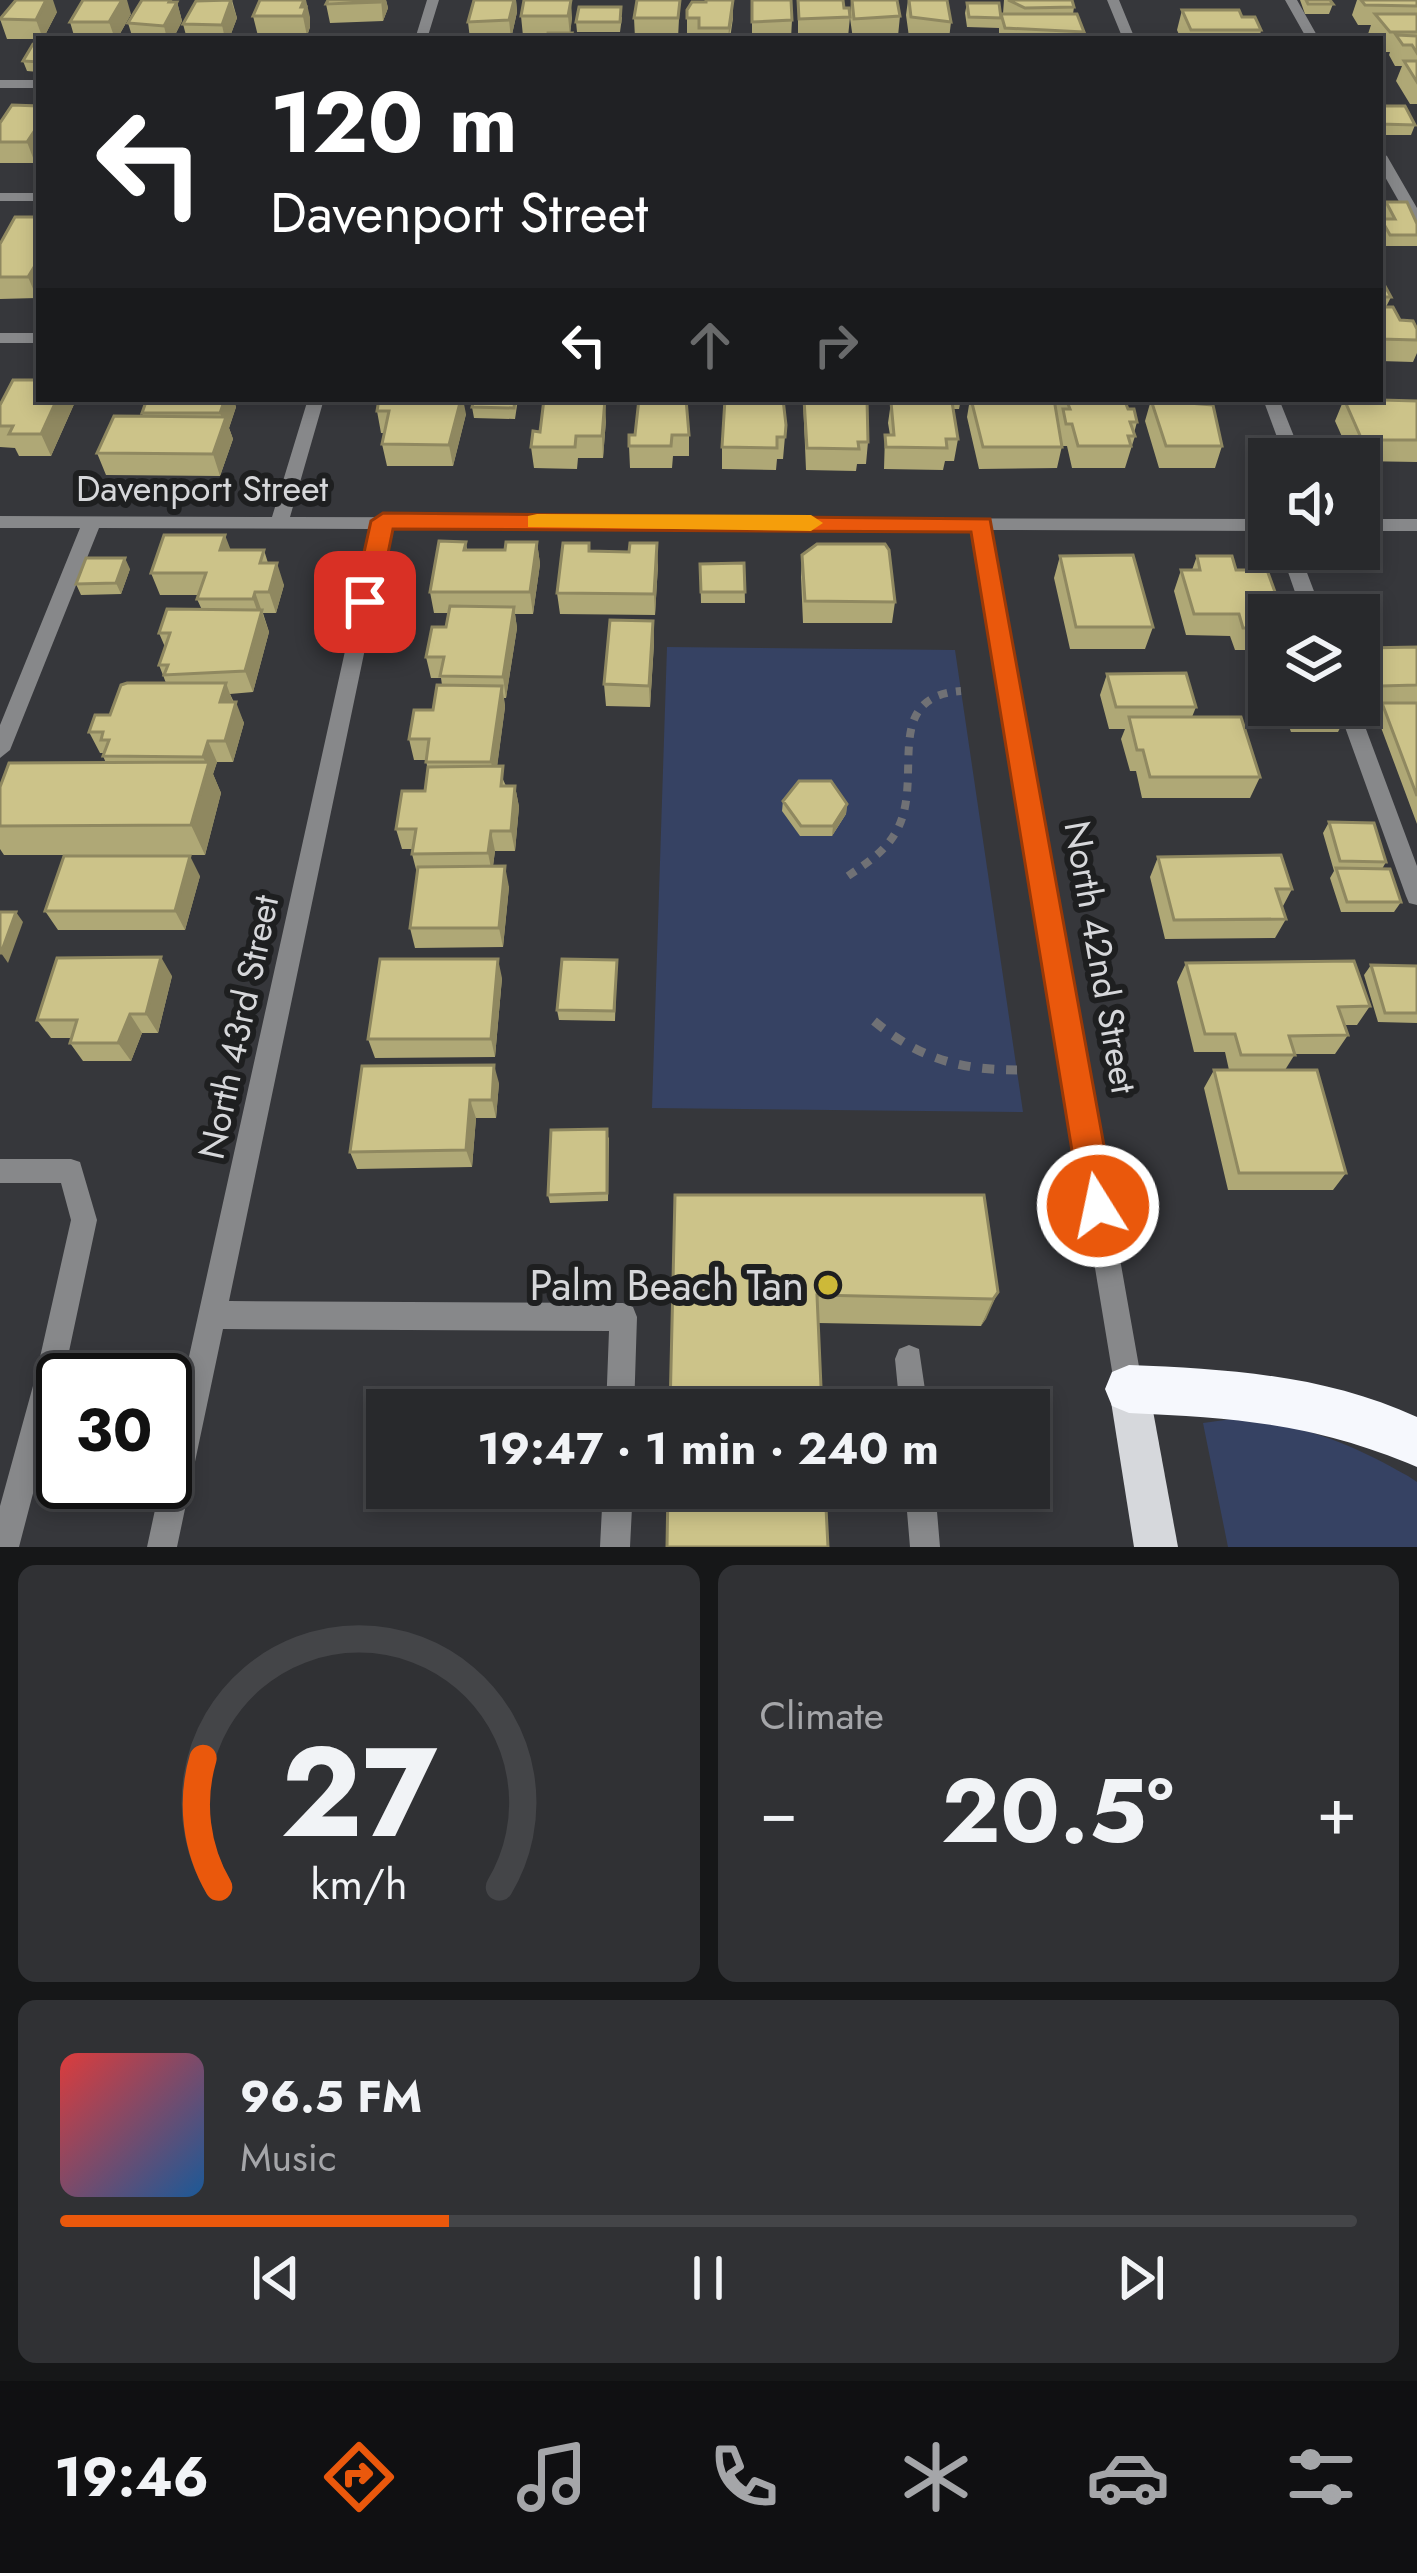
<!DOCTYPE html>
<meta charset="utf-8">
<style>
:root{--surface:#28292c;--page:#303134;--text:#f1f3f6;--muted:#a5a6a9;--line:#444548;--accent:#ea580c}
body{margin:0;font-family:Jost,sans-serif;background:var(--page);color:var(--text);height:100vh;display:flex;flex-direction:column;font-size:45px;white-space:nowrap}
*{box-sizing:border-box;margin:0}
p{font-size:39px;color:var(--muted)}
.icon{flex:none;width:66px;height:66px;fill:none;stroke:currentColor;stroke-width:2;stroke-linecap:round;stroke-linejoin:round}
.map{position:relative;height:1547px;overflow:hidden}
.sheet{display:flex;flex-direction:column;gap:18px;padding:18px;background:#161718;flex:1}
.sheet>*{flex:none}
.guide{position:absolute;left:36px;top:36px;width:1347px;height:366px;border-radius:0px;box-shadow:0 6px 18px #0003,0 0 0 3px var(--line);background:#202124;color:#fff;overflow:hidden}
.tools{position:absolute;left:1248px;top:438px;display:grid;gap:24px}
.tools a{display:grid;place-items:center;width:132px;height:132px;border-radius:0px;background:var(--surface);box-shadow:0 6px 18px #0003,0 0 0 3px var(--line);font-size:60px}
.speed{position:absolute;left:36px;top:1353px;display:flex;gap:24px;font-size:60px;font-weight:700;text-align:center}
.speed>*{display:grid;place-content:center;width:156px;height:156px;border-radius:50%;background:var(--surface);box-shadow:0 6px 18px #0003,0 0 0 3px var(--line);line-height:1}
.speed .limit{border:6px solid #111;border-radius:18px;background:#fff;color:#111}
.pin{position:absolute;display:grid;place-items:center;width:102px;height:102px;color:#fff;margin:-51px;border-radius:24px;box-shadow:0 6px 18px #0006}
.me{position:absolute;width:132px;margin:-66px;rotate:350deg;stroke-linejoin:round;filter:drop-shadow(0 0 9px #0008)}
.turn{display:flex;align-items:center;gap:42px;height:252px;padding:0 36px;font-size:54px}
.turn .icon{width:156px;height:156px;stroke-width:2.5}
.turn b{display:block;font-size:84px;line-height:102px}
.lanes{display:flex;align-items:center;height:114px;padding:0 36px;background:#0003;justify-content:center;gap:60px;direction:ltr}
.lanes .off{opacity:.35}
.big{font-size:90px;font-weight:700;line-height:1.1}
.sheet .widget{flex:1;display:flex;flex-direction:column;justify-content:center;gap:18px;min-width:0;padding:0 42px;border-radius:18px;background:var(--page)}
.sheet .dial{align-items:center;gap:0}
.dial svg{height:312px;overflow:visible;fill:none;stroke:var(--line);stroke-width:7;stroke-linecap:round;text-anchor:middle}
.dial text{fill:var(--text);stroke:none}
.song{display:flex;align-items:center;gap:36px}
.cover{width:144px;height:144px;border-radius:18px;background:linear-gradient(135deg,hsl(0 70% 55%),hsl(210 70% 35%))}
.played{height:12px;border-radius:6px;background:linear-gradient(90deg,var(--accent) 30%,var(--line) 30%)}
.keys{display:flex;justify-content:space-around;direction:ltr}
.heat{display:flex;justify-content:space-between;align-items:center;font-size:66px;direction:ltr}
.sheet .tiles{flex:1;display:grid;gap:18px;grid-template-columns:1fr 1fr}
.widget:last-child{grid-column:span 2}
.trip{position:absolute;left:366px;top:1389px;width:684px;height:120px;border-radius:0px;background:var(--surface);box-shadow:0 6px 18px #0003,0 0 0 3px var(--line);font-weight:700;line-height:120px;text-align:center}
.dock{display:flex;height:192px;justify-content:space-around;align-items:center;background:#101012;color:var(--muted)}
.dock .icon{width:84px;height:84px}
.dock .on{color:var(--accent)}
.dock b{font-size:54px;color:var(--text)}
.map>svg:first-child{display:block}
</style>
<div class="map">
<svg width="1417" height="1547" viewBox="0 0 1417 1547">
<rect width="100%" height="100%" fill="#36373b"/>
<path fill="#364263" d="M667 647 955 650 1023 1112 652 1108Z
M1232 1419C1297 1421 1352 1444 1408 1476L1417 1482V1547H1228L1203 1423Z"/>
<g fill="none" stroke-linecap="round" stroke-linejoin="round">
<path stroke="#707175" stroke-width="8" stroke-dasharray="9 9" stroke-linecap="butt" d="M848 876C867 863 886 851 897 830 925 778 880 697 961 691"/>
<path stroke="#707175" stroke-width="9" stroke-dasharray="12 12" stroke-linecap="butt" d="M874 1021C919 1058 959 1070 1017 1070"/>
<path fill="#87888a" fill-rule="evenodd" d="M427 0H439L427 39H415Z
M1107 0H1119L1135 39H1123Z
M1285 0H1297L1319 39H1307Z
M0 80H39V88H0Z
M1380 152 1387 156 1417 208V225L1410 221 1380 168Z
M0 193H39V201H0Z
M0 333H39V343H0Z
M308 399H324L290 517 1269 519V531L991 530 1143 1389 1139 1399 1129 1403 1119 1399 1115 1389 973 530 390 529 229 1301 623 1303 633 1307 637 1317 634 1410H606L609 1331 223 1329 177 1547H147L161 1482H165V1465L372 529 99 528 10 750 0 758V725L80 528H0V516L272 517Z
M1263 399H1279L1303 459H1285Z
M1359 519H1417V531H1359Z
M1280 549H1298L1323 615H1303Z
M1337 705H1357L1417 866V905L1409 903 1406 896Z
M0 1159H71L80 1162 97 1220 64 1375 19 1547H0V1506L36 1375 71 1220 61 1183H0Z
M909 1345 919 1349 928 1410H900L895 1359 899 1349Z
M603 1488H633L630 1547H600Z
M905 1488H935L940 1547H910Z"/>
<path fill="#d6d8dc" fill-rule="evenodd" d="M1129 1369 1143 1375 1149 1389 1178 1547H1134L1109 1389 1115 1375Z"/>
<path fill="#f6f8fd" fill-rule="evenodd" d="M1129 1365C1229 1369 1325 1375 1417 1417V1467C1315 1424 1239 1418 1129 1413L1112 1406 1105 1389 1112 1372Z"/>
</g>
<path fill="#afa876" d="M209 0H232L237 18 229 39H187L183 24Z
M386 0 388 8 383 21 330 23 326 4Z
M474 0H516L517 12 511 39H470L468 22Z
M680 0 678 38H635L634 18Z
M752 0 792 20 791 39H752Z
M798 0 844 8 850 17 848 37 798 39Z
M851 0 900 16 898 36 853 39 850 18Z
M908 0H947L951 22 949 39 909 37 906 15Z
M1004 0H1072L1074 7 1073 14 1084 32 1083 39H999V28L967 27 965 13 967 3 1003 14Z
M1300 0H1330L1333 4 1329 14H1305Z
M1357 0H1417V104H1410L1396 81 1402 66H1395L1389 55 1390 52H1383L1380 48V39H1372L1368 34 1371 25H1358L1352 15Z
M173 2H177L182 21 173 39H133L128 23Z
M687 10 733 18 730 39 687 38Z
M1182 10 1242 17 1261 30 1260 36 1269 39H1181L1177 30Z
M57 12 43 39H7L0 19Z
M131 14 117 39H75L70 22Z
M253 16 310 17V27L307 36H258Z
M521 16 572 17 570 33 572 39H547V36H523Z
M622 17 620 32H577L576 22Z
M39 43V72L27 71 23 61Z
M39 106 35 163H0V123Z
M1380 106 1415 125 1411 135H1380Z
M1386 202 1417 224V246H1385L1380 236V222L1381 219H1385L1382 213Z
M39 217V295L37 298 0 299V244Z
M1380 277 1391 297 1386 307 1400 320 1417 329V353L1413 362 1380 361Z
M39 399H74L75 402 51 456H19L15 448 0 447V405Z
M108 399H147L145 404 110 403Z
M147 399H233L236 407 229 428 233 439 220 476 106 475 97 453 143 416 142 413Z
M518 399 515 419 474 418 472 407Z
M803 399H867L868 442 866 464H857L856 471 806 470Z
M933 399H961L959 409H954L958 439 954 461H945L943 470 884 469 885 435H890L888 423 891 402H934Z
M970 399H1124L1128 409 1137 422 1134 433 1135 436 1125 468H1072L1067 446H1062L1057 468 979 469 967 417Z
M1344 399 1417 401V462L1359 461V459H1352L1335 421Z
M1151 400 1222 446 1215 468H1159L1145 421Z
M377 411 466 414 453 466H387L382 444 384 433H381Z
M606 420 603 458H578L577 469 534 468 531 447 540 432Z
M786 425 783 459H777L776 470 722 469V447Z
M635 435H689V456H673L672 468H630L629 446Z
M466 542 467 550H505L537 542 540 564 533 614H515L517 628 506 698H504L505 707 497 766 506 786H515L519 807 515 851H495L493 866 509 887 503 947 415 948 410 928 417 873 412 854 413 849H402L396 829 425 791 428 771 426 760H414L409 739 433 710 442 685 441 678H431L426 657 446 627 449 613H434L430 592Z
M589 543 590 551 658 565 655 615 560 614 557 593Z
M231 550H264L268 563 284 585 276 613H263L269 632 253 692 230 694 244 723 233 762H217L213 774 221 793 205 855H4L0 849V787L106 763 103 756 104 753H100L89 732 110 715 166 683 159 665 165 647 159 633 202 610 197 599 199 595H160L151 573Z
M802 555 895 602 892 623H803L801 577Z
M1060 556 1153 627 1145 649H1070L1054 578Z
M1197 556 1236 570 1269 615V637L1263 650H1235L1230 636 1186 635 1174 591 1181 570H1192Z
M744 563 745 603H701L700 564Z
M130 569 121 594 81 595 76 584Z
M653 621 654 643 650 707 606 706 604 684Z
M1417 647V824L1376 714 1380 707H1370L1359 681V660L1365 648Z
M1107 674 1196 707 1192 717 1260 777 1250 798H1142L1136 771H1130L1121 739 1125 729H1109L1100 695Z
M1281 705H1347L1349 710 1338 732H1291Z
M783 801 847 804 846 814 832 836H800L782 811Z
M1329 822 1386 862 1382 869 1401 902 1394 912H1341L1330 878 1334 871 1323 833Z
M1158 857 1292 889 1282 908 1286 919 1275 938 1165 939 1150 877Z
M200 876 185 930H58L45 911Z
M617 960 615 1021 559 1020 557 1010Z
M1186 963 1370 1006 1357 1025H1345L1348 1035 1335 1054H1295L1285 1070 1346 1173 1333 1190H1228L1204 1088 1214 1070H1229L1225 1052H1194L1177 982Z
M1371 965 1417 966V1023L1378 1022 1364 975Z
M172 976 158 1033H142L131 1061H83L70 1043 71 1038H51L37 1020Z
M502 978 495 1057 375 1058 368 1039Z
M499 1083 496 1118H476L472 1167 357 1169 350 1152Z
M609 1137 608 1201 550 1203 548 1195Z
M675 1195 998 1292 981 1326 818 1323Z"/>
<path fill="#8f8860" d="M46 0H53L57 12 43 39 36 20Z
M122 0H127L131 14 117 39H115L109 22Z
M170 0H172L174 6 177 2 182 21 173 39H167L164 26Z
M231 0 237 18 229 39H225L222 25Z
M304 0H306L310 17V27L307 36 301 7Z
M381 0H386L388 8 383 21Z
M514 0H516L517 12 511 39 509 20Z
M571 0 572 17 570 36 568 16Z
M733 0V18L728 39 729 28Z
M39 124V157L35 163 27 142Z
M39 259V295L37 298 28 277Z
M57 399H74L75 402 51 456 41 434Z
M222 399H233L236 407 229 428 233 439 220 476 213 454 224 423 220 413Z
M461 399H463L466 414 453 466 449 445Z
M605 399 606 420 603 458 602 436Z
M225 535 233 556 220 550Z
M537 542 540 564 533 614 530 592Z
M657 543 658 565 655 615 654 594Z
M125 558 130 569 121 594 116 583Z
M277 563 284 585 276 613 269 592Z
M255 592 269 632 253 692 245 671 260 619 253 599Z
M514 607 517 628 506 698 503 677Z
M653 621 654 643 650 707 649 686Z
M226 683 234 705 220 702Z
M502 686 505 707 495 783 491 762Z
M236 702 244 723 233 762 225 741Z
M208 741 217 762 213 774 221 793 205 855 191 825 207 766 203 757Z
M515 786 519 807 515 851 511 831Z
M847 804 846 814 832 836 833 826Z
M491 831 495 851 492 873 488 853Z
M190 856 200 876 185 930 175 911Z
M505 866 509 887 503 947 499 928Z
M16 912 23 922 8 963 1 953Z
M161 957 172 976 158 1033 146 1014Z
M498 959 502 978 495 1057 491 1039Z
M130 1014 142 1033 131 1061 118 1043Z
M494 1065 499 1083 496 1118 492 1100Z
M470 1100 476 1118 472 1167 466 1150Z
M998 1292 986 1319 981 1326 993 1299Z"/>
<path fill="#ccc389" stroke="#8f8860" stroke-width="3" d="M16 0H46L36 20 0 19Z
M83 0H122L109 22H70Z
M142 0H170L169 2H177L164 26 128 23Z
M231 0 222 25 183 24 196 1Z
M260 0H304L301 7H306L303 16H253Z
M328 0H381L380 2 326 4Z
M474 0H514L509 20 468 22Z
M524 0H571L568 16H521Z
M637 0H680L678 18H634Z
M706 0H733L729 28H699V18H687V10L692 2H706Z
M752 0H791L792 20 752 22Z
M798 0H843L844 8H849L850 17 799 19Z
M852 0H897L900 16 854 19Z
M909 0H947L951 22 911 17Z
M1008 0H1072L1074 7 1025 8Z
M1306 0H1330L1333 4H1308Z
M1361 0H1417V6L1365 5Z
M967 3H999L1001 18 969 17Z
M579 7H621L620 22H576Z
M1182 10H1239L1242 17H1255L1261 30H1191Z
M1001 14H1077L1084 32 1005 28Z
M1375 14H1417V32H1390Z
M548 33H572L570 39H547Z
M1396 35 1417 36V53L1412 45H1403Z
M1200 36H1267L1269 39H1203Z
M39 43V62L23 61 33 44Z
M1404 61H1417V82Z
M12 105 39 106V124L27 142H0V123Z
M1380 106H1405L1415 125 1380 124Z
M1386 202H1407L1417 224V235H1390L1381 219H1395Z
M15 217H39V259L28 277H0V244Z
M1380 277 1391 297H1380Z
M1380 307H1393L1400 320 1413 321 1417 329V340L1380 339Z
M13 380H39V399H57L41 434H9L13 426H0V405Z
M147 399H225L220 413H142Z
M379 399H461L449 445 382 444 389 411H377Z
M474 399H515L514 408 472 407Z
M544 399H605L602 436H576L575 447H531L533 431 540 432Z
M639 399H686L689 435H672L671 446H629V435H635Z
M725 399H783L786 425 785 437H777V448L722 447Z
M804 399H867L868 442H858L859 449 807 448Z
M971 399H1054L1062 447H983Z
M1066 399H1124L1128 409H1134L1137 422H1130L1135 436H1128L1131 446H1078L1072 424H1066L1063 409H1070Z
M1344 399 1417 401V440H1362Z
M1151 400 1213 405 1222 446H1166Z
M891 402H952L958 439H946L947 448 886 447 885 435H894Z
M114 416 226 417 213 454 97 453Z
M164 535H225L220 550H264L260 563H277L269 592H255L253 599H197L206 573H151Z
M439 541 466 542 464 550H505L506 542H537L530 592H430Z
M563 543H589V551L629 552 630 543H657L654 594 557 593Z
M817 544H885L889 550 895 602 805 601 802 555Z
M1133 555 1153 627H1076L1060 556Z
M1197 556H1232L1236 570H1267L1283 614H1268L1269 628H1243L1239 614H1194L1181 570H1200Z
M86 558H125L116 583 76 584Z
M744 563 745 592H701L700 564Z
M450 606 514 607 503 677 440 676 444 657H426L432 627H446Z
M167 609 262 610 245 671 164 675 168 665H159L170 633H159Z
M610 620 653 621 649 686 604 684Z
M1417 647V685L1381 686 1365 648Z
M1186 673 1196 707H1116L1107 674Z
M127 683H226L220 702H236L225 741H208L203 757 103 756 109 740H101L103 732H89L95 715H110L121 685Z
M437 685 502 686 491 762H426L429 739H409L414 710H433Z
M1382 703H1417V796Z
M1299 705H1347L1349 710 1301 711Z
M1129 717H1241L1260 777H1150L1143 750H1137Z
M209 762 191 825 0 826V787L9 763Z
M503 766 501 786H515L511 831H491L488 853 412 854 416 829H396L402 791H425L428 767Z
M799 781H831L847 804 833 826H801L783 801Z
M1329 822 1374 823 1386 862 1340 861Z
M1281 855 1292 889H1276L1286 919 1174 920 1158 857Z
M64 856H190L175 911H45Z
M505 866 499 928H410L418 867Z
M1336 868 1390 869 1401 902H1347Z
M0 912H16L1 953H0Z
M161 957 146 1014H130L118 1043H70L77 1020H37L57 958Z
M380 959H498L491 1039H368Z
M562 959 617 960 614 1011 557 1010Z
M1354 961 1370 1006 1338 1007 1348 1035 1289 1036 1295 1055H1241L1235 1034H1205L1186 963Z
M1371 965 1417 966V1013H1385Z
M494 1065 492 1100H470L466 1150 350 1152 362 1066Z
M1214 1070H1317L1346 1173H1239Z
M607 1129V1193L548 1195 551 1130Z
M675 1195H984L998 1292 993 1299 817 1295 822 1410H670Z
M668 1488H825L828 1547H667Z"/>
<path fill="#ea580c" stroke="#983908" stroke-width="3" d="M383 513 990 519 1115 1206 1110 1218 1098 1222 1086 1218 1081 1206 971 532 393 529 378 602 365 611 353 602 371 521Z"/>
<path fill="#f59e0b" d="M537 514 811 515 823 523 811 531 528 527V516Z"/>
<circle fill="#cdb938" stroke="#1e1f20" stroke-width="4.5" cx="828" cy="1285" r="12"/>
<g text-anchor="middle" stroke-width="12" stroke-linejoin="round" paint-order="stroke">
<g font-size="36" fill="#d6d7da" stroke="#1e1f20">
<text x="202" y="501">Davenport Street</text>
<text transform="translate(1101 957) rotate(80)" y="13">North 42nd Street</text>
<text transform="translate(238 1027) rotate(-78)" y="13">North 43rd Street</text>
</g>
<g font-size="42" fill="#d6d7da" stroke="#1e1f20" text-anchor="end">
<text x="804" y="1300">Palm Beach Tan</text>
</g>
</g>
</svg>
<div class="tools">
<a><svg class="icon" aria-label="sound" viewBox="0 0 24 24"><path d="M4 9h4l5-4v14l-5-4H4zM17 9q2 3 0 6"/></svg></a>
<a><svg class="icon" aria-label="layers" viewBox="0 0 24 24"><path d="M12 4l9 5-9 5-9-5zM3 14l9 5 9-5"/></svg></a>
</div>
<div class="speed"><div class="limit">30</div></div>
<div class="pin" style="left:365px;top:602px;background:#d93025"><svg class="icon" aria-label="arrive" viewBox="0 0 24 24"><path d="M6 21V4h12l-3 4 3 4H6"/></svg></div>
<svg class="me" style="left:1098px;top:1206px" viewBox="-20 -20 40 40"><circle r="17" fill="#ea580c" stroke="#fff" stroke-width="3"/><path d="M0-11L8 9 0 5-8 9z" fill="#fff"/></svg>
<div class="trip">19:47 · 1 min · 240 m</div>
<div class="guide">
<div class="turn"><svg class="icon" aria-label="left" viewBox="0 0 24 24"><path d="M17 20v-9H6M10 6l-5 5 5 5"/></svg><div><b>120 m</b>Davenport Street</div></div>
<div class="lanes"><svg class="icon" aria-label="left" viewBox="0 0 24 24"><path d="M17 20v-9H6M10 6l-5 5 5 5"/></svg><svg class="icon off" aria-label="ahead" viewBox="0 0 24 24"><path d="M12 20V5M6 11l6-6 6 6"/></svg><svg class="icon off" aria-label="right" viewBox="0 0 24 24"><path d="M7 20v-9h11M14 6l5 5-5 5"/></svg></div>
</div>
</div>
<section class="sheet">
<div class="tiles">
<div class="widget dial"><svg viewBox="0 0 100 80">
<path d="M14 69A42 42 0 1 1 86 69"/>
<path d="M14 69A42 42 0 0 1 10 36" stroke="#ea580c"/>
<text x="50" y="56" font-size="32" font-weight="700">27</text>
<text x="50" y="72" font-size="11">km/h</text>
</svg></div>
<div class="widget"><p>Climate</p>
<div class="heat"><a>−</a><b class="big">20.5°</b><a>+</a></div>
</div>
<div class="widget">
<div class="song"><i class="cover"></i><div><b>96.5 FM</b><p>Music</p></div></div>
<div class="played"></div>
<div class="keys"><svg class="icon" aria-label="previous" viewBox="0 0 24 24"><path d="M18 5L8 12l10 7zM5 5v14"/></svg><svg class="icon" aria-label="pause" viewBox="0 0 24 24"><path d="M8 5v14M16 5v14"/></svg><svg class="icon" aria-label="next" viewBox="0 0 24 24"><path d="M6 5l10 7-10 7zM19 5v14"/></svg></div>
</div>
</div>
</section>
<nav class="dock">
<b>19:46</b>
<svg class="icon on" aria-label="directions" viewBox="0 0 24 24"><path d="M12 3l9 9-9 9-9-9zM9 14v-3h6M13 9l2 2-2 2"/></svg>
<svg class="icon" aria-label="music" viewBox="0 0 24 24"><path d="M9 18V5l10-2v13"/><circle cx="6" cy="18" r="3"/><circle cx="16" cy="16" r="3"/></svg>
<svg class="icon" aria-label="phone" viewBox="0 0 24 24"><path d="M5 4h4l2 5-3 2q2 4 5 5l2-3 5 2v4C11 20 4 13 5 4z"/></svg>
<svg class="icon" aria-label="climate" viewBox="0 0 24 24"><path d="M12 3v18M4 7l16 10M4 17L20 7"/></svg>
<svg class="icon" aria-label="car" viewBox="0 0 24 24"><path d="M5 17H2v-5l4-1 3-4h7l3 4 3 1v5h-3M9 17h6M6 11h13"/><circle cx="7" cy="17" r="2"/><circle cx="17" cy="17" r="2"/></svg>
<svg class="icon" aria-label="filters" viewBox="0 0 24 24"><path d="M4 7h16M4 17h16"/><circle cx="9" cy="7" r="2"/><circle cx="15" cy="17" r="2"/></svg>
</nav>
